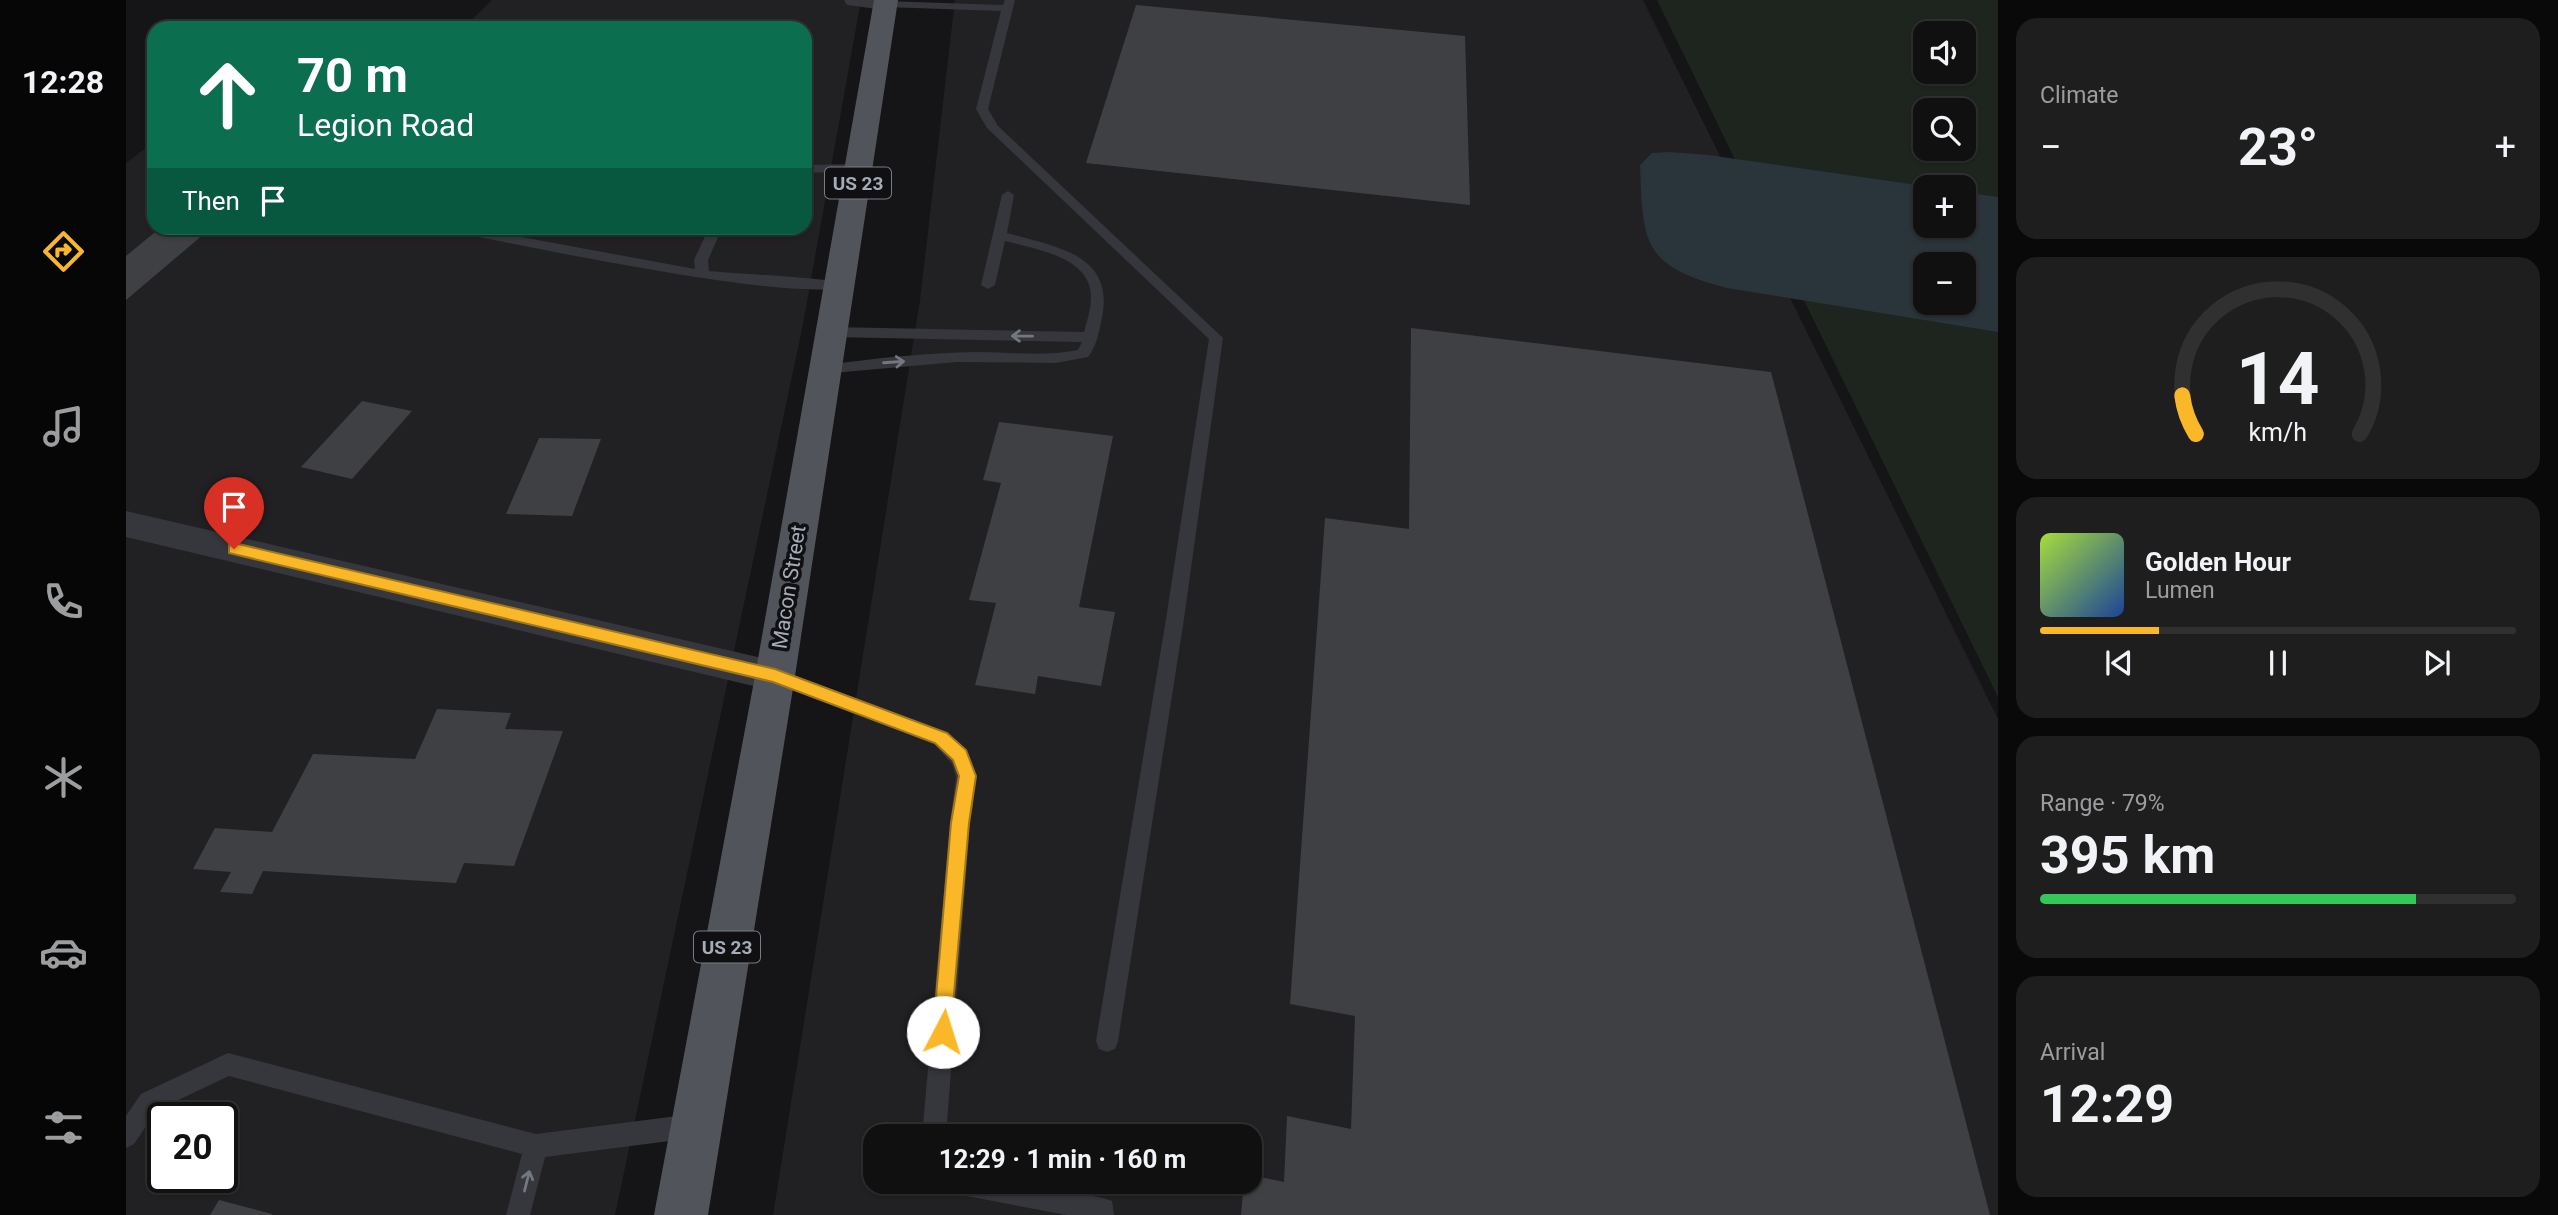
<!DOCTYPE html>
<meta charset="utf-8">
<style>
:root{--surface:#101011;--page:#1e1e1f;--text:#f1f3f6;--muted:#9c9d9f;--line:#303031;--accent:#fab829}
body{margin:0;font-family:Roboto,sans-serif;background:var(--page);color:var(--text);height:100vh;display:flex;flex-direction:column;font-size:26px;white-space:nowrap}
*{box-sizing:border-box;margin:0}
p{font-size:23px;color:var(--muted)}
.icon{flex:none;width:38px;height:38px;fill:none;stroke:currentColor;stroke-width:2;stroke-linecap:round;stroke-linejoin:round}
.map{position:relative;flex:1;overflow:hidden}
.drawer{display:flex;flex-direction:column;gap:18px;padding:18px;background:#090909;width:560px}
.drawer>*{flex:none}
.hud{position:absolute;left:21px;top:21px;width:665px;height:214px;border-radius:21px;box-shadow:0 2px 5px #0004,0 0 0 2px var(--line);background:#0b6e4f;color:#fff;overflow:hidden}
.fabs{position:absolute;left:1787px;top:21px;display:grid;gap:14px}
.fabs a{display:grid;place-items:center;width:63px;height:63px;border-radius:14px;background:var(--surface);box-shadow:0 2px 5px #0004,0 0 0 2px var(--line);font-size:35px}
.speed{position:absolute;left:21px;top:1102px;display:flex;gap:14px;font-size:35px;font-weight:700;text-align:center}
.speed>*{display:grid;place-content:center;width:91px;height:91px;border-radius:50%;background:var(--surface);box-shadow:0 2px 5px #0004,0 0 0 2px var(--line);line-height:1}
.speed .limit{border:4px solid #111;border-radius:10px;background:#fff;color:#111}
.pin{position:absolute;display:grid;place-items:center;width:60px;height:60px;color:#fff;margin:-72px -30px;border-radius:50% 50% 50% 0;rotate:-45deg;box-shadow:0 0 7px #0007}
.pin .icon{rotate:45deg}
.me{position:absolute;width:77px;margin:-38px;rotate:5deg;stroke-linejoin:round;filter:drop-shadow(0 0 5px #0008)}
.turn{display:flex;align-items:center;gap:24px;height:147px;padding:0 35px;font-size:32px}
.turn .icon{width:91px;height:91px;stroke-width:2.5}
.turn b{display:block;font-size:49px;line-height:60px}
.then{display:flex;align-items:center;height:66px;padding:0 35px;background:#0003;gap:14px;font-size:26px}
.big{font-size:52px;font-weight:700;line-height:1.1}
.drawer .tile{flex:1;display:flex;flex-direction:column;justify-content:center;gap:10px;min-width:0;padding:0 24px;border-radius:21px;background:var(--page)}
.drawer .dial{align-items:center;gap:0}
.dial svg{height:182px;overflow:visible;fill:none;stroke:var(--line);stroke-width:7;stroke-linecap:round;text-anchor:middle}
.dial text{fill:var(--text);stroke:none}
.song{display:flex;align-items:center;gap:21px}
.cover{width:84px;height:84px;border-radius:10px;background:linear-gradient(135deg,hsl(80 70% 55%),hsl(220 70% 35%))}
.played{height:7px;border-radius:4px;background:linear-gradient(90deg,var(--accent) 25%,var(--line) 25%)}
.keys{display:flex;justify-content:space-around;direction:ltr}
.heat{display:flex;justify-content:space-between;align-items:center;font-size:38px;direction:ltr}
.charge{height:10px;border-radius:5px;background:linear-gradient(90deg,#34c759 79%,var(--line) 0)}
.trip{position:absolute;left:737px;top:1124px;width:399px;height:70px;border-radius:21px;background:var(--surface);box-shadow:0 2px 5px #0004,0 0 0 2px var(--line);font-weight:700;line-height:70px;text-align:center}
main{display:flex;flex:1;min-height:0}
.dock{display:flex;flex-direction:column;width:126px;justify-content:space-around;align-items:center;background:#060607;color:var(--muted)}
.dock .icon{width:49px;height:49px}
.dock .active{color:var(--accent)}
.dock b{font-size:32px;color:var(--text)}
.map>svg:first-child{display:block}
</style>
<main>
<nav class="dock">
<b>12:28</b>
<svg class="icon active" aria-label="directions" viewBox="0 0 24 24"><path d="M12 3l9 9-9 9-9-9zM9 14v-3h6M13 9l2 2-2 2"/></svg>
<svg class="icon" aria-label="music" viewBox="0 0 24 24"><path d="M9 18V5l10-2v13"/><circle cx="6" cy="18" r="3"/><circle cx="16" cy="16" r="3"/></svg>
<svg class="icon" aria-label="phone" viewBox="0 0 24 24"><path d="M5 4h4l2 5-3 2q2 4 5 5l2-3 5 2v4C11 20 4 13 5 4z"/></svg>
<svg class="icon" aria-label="climate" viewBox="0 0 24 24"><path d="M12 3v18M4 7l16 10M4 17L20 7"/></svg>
<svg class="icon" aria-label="car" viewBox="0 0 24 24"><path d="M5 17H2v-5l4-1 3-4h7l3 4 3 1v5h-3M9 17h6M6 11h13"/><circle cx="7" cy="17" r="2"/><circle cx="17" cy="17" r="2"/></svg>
<svg class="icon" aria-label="filters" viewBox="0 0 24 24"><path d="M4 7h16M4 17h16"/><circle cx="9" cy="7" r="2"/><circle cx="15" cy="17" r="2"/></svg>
</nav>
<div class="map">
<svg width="1872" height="1215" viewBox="0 0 1872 1215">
<rect width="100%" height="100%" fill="#151517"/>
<path fill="#212124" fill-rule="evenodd" d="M366 0H735L677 324 489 1215H0V163L28 142V228H679V28H337ZM37 1118H96V1178H37Z
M829 0H1517L1872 719V1215H647L794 300ZM749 1136H1124V1181H749Z"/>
<path fill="#1d251e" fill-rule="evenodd" d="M1531 0H1872V697ZM1799 33H1838V72H1799ZM1799 110H1838V149H1799ZM1799 187H1838V226H1799ZM1799 264H1838V303H1799Z"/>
<path fill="#2a343b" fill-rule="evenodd" d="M1543 152 1582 155 1805 187H1799V226H1838V192L1872 197V332L1601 288C1516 266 1517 243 1514 165L1526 153ZM1799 264H1838V303H1799Z"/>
<path fill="#3f4044" d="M1010 5 1339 36 1344 205 960 163Z
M34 228H85L0 300V256Z
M1285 328 1645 372 1864 1215H1115L1118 1181H1124V1175L1158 1182 1161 1116 1225 1129 1229 1016 1164 1004 1199 518 1283 529Z
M236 401 286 411 226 479 175 467Z
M873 422 987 436 953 607 989 612 975 686 912 676 909 694 849 685 870 603 843 600 875 483 857 480Z
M413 438 475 439 446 516 380 514Z
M311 709 385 713 379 729 437 731 388 866 338 863 330 883 137 871 126 894 94 892 105 872 67 869 89 828 146 832 187 754 289 759Z
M93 1200 146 1214V1215H84Z"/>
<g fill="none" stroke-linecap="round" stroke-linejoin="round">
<path fill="#36373c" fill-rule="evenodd" d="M879 0H889L862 109 872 126 1097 338 1058 619 992 1041 989 1049 981 1052 973 1049 970 1041 1040 619 1083 339 861 128 850 109 875 11 759 7 754 4 759 1 877 5Z
M734 164 740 168 738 171 679 173V165Z
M882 191 888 195 881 233C928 246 989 254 976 317 973 332 971 345 962 357L930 363 831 362 695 374V366L700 365C750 358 800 353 850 352 884 352 918 357 952 350L956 342 706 337 699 332 706 327 958 332C962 318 967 302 964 288 957 256 906 248 879 241L869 285 862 289 855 285 876 195Z
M321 228H346L569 269 568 260 583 228H596L582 260 583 271C602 273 715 279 721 284 695 309 379 242 328 232Z
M649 668 822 732C850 761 852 785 844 823L820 1136H796L824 823 830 777 826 764 808 744 643 681 640 676 643 671Z
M102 1053 410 1134 567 1114 575 1118 579 1126 575 1134 567 1138 419 1157 404 1215H380L396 1154 103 1076 31 1110 8 1144 0 1148V1116L15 1094Z
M813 1181H889L977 1198 986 1201 988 1215H940L825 1193 817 1189Z"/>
<path fill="#36373c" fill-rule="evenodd" d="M718 0H767L770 4 759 10 721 5Z
M0 511 649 661 662 665 667 676 662 687 649 691 0 537Z"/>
<path fill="#52545b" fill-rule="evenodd" d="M748 0H772L669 676 582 1215H528L629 676Z"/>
</g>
<defs><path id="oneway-shaft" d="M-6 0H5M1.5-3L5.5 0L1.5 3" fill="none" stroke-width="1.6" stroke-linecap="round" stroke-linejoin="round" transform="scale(1.75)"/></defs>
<g stroke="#747780">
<use href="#oneway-shaft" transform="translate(896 336) rotate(-179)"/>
<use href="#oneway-shaft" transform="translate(768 362) rotate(-4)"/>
<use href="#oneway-shaft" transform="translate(401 1181) rotate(-76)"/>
</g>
<path fill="#fab829" stroke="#a2781b" stroke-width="2" d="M108 543 649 669 821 733 840 750 850 776 843 823 824 1039 817 1042 810 1039 807 1032 825 823 833 776 827 760 809 743 647 682 103 553V545Z"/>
<g text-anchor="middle" stroke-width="7" stroke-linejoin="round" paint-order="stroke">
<g fill="#101012" stroke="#797c86" stroke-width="2">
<rect x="699" y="167.5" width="66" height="31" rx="5"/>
<rect x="568" y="931.5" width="66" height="31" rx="5"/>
</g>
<g font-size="19" font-weight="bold" fill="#a6abb8">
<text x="732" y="190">US 23</text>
<text x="601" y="954">US 23</text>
</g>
<g font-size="21" fill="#a6abb8" stroke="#101012">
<text transform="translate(663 587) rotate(-81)" y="7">Macon Street</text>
</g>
</g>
</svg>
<div class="fabs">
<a><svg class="icon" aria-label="sound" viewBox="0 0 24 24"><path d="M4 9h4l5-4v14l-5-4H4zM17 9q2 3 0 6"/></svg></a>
<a><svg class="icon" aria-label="search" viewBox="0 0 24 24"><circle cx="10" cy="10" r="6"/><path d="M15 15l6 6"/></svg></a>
<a>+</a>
<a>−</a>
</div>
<div class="speed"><div class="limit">20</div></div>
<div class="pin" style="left:108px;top:549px;background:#d93025"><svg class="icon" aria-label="arrive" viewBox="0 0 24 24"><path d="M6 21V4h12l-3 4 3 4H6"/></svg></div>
<svg class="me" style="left:817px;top:1032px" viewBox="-20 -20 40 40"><circle r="19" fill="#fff"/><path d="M0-13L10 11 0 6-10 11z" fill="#fab829"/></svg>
<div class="trip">12:29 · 1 min · 160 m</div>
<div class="hud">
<div class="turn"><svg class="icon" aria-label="ahead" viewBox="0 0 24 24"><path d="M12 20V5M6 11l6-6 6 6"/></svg><div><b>70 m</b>Legion Road</div></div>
<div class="then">Then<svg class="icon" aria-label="arrive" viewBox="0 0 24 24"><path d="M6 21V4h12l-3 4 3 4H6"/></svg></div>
</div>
</div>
<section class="drawer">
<div class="tile"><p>Climate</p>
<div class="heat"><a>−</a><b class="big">23°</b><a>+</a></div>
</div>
<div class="tile dial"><svg viewBox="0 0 100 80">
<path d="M14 69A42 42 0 1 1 86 69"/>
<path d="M14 69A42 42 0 0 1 8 52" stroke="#fab829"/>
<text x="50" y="56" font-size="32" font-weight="700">14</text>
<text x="50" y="72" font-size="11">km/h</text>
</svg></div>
<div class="tile">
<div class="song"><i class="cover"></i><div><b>Golden Hour</b><p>Lumen</p></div></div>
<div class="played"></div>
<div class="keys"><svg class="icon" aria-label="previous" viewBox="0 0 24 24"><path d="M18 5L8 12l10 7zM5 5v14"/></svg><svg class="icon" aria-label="pause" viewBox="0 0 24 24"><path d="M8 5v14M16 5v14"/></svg><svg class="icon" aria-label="next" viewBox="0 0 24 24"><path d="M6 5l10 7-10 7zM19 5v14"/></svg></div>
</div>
<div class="tile"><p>Range · 79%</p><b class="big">395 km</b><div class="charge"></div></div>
<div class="tile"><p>Arrival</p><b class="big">12:29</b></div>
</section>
</main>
